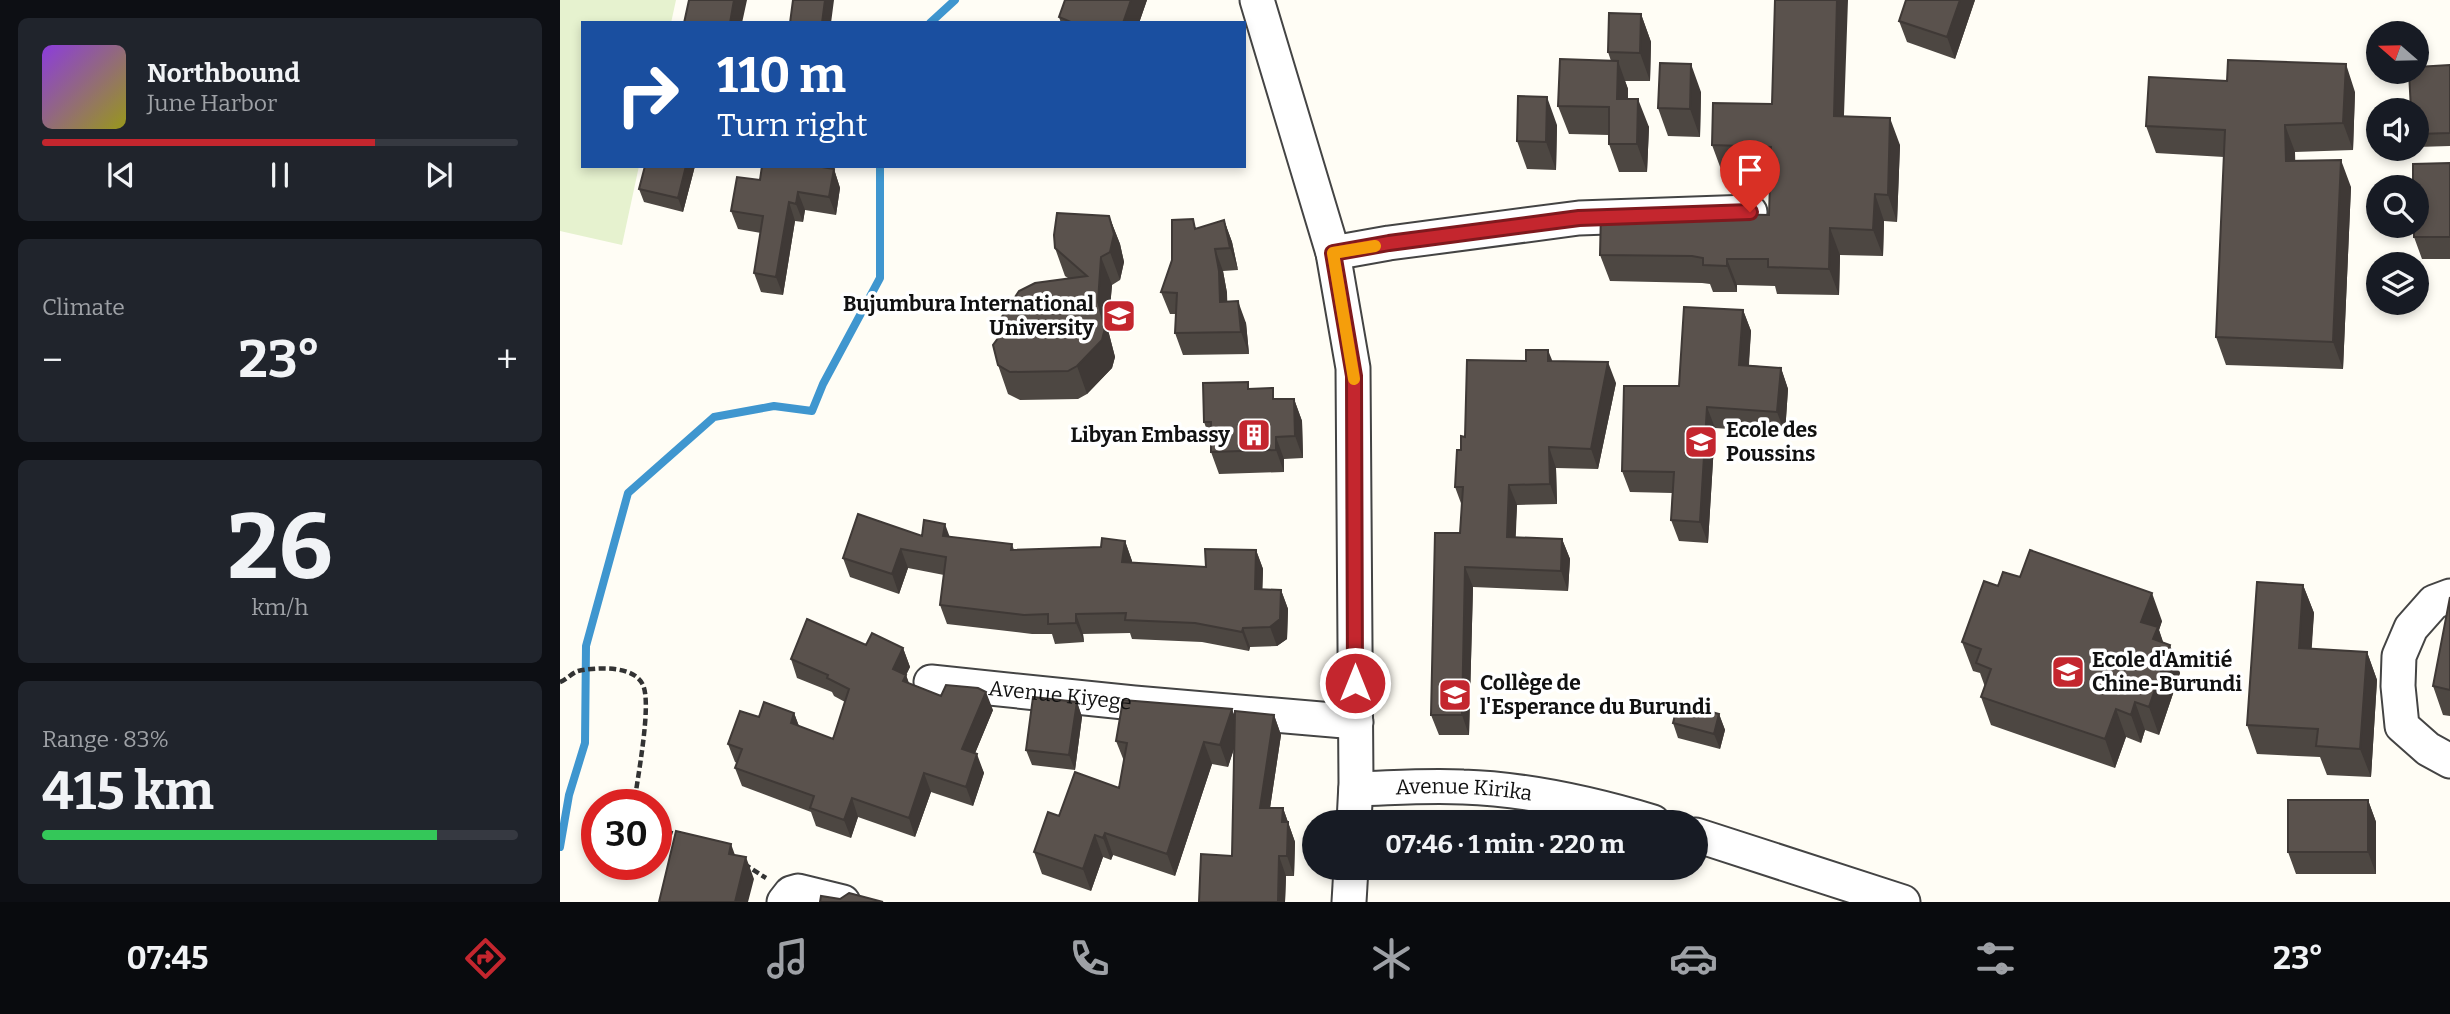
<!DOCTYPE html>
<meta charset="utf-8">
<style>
:root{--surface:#171b24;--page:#20242c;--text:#f1f3f6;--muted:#9ea1a6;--line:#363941;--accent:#c4262e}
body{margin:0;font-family:Bitter,serif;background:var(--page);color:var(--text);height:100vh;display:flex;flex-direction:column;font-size:26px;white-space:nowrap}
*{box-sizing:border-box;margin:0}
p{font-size:23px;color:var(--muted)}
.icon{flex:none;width:38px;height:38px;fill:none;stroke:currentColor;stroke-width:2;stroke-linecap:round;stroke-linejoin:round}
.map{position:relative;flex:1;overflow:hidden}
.drawer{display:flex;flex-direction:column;gap:18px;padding:18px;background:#0d0f14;width:560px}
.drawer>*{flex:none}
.banner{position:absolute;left:21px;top:21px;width:665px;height:147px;border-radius:0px;box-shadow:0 4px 10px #0003;background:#1a4fa0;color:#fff;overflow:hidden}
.needle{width:46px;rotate:290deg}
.fabs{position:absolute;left:1806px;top:21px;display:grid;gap:14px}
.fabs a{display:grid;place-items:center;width:63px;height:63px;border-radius:50%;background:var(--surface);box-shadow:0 4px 10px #0003;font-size:35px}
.speed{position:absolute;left:21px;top:789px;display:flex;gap:14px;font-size:35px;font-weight:700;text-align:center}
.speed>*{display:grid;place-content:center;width:91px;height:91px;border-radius:50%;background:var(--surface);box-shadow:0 4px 10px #0003;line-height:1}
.speed .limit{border:10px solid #d22;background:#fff;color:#111}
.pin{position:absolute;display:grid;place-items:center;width:60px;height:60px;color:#fff;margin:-72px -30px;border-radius:50% 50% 50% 0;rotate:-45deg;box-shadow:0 0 7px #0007}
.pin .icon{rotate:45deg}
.me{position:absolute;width:77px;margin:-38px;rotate:0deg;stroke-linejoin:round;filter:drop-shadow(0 0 5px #0008)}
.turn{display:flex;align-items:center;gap:24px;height:147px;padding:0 21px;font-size:32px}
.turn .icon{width:91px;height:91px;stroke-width:2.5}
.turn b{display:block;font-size:49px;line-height:60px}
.big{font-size:52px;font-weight:700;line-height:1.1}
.drawer .card{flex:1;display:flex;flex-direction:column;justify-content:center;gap:10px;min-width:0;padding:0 24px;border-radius:10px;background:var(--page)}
.drawer .dial{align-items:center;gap:0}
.dial b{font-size:91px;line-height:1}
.song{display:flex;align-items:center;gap:21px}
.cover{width:84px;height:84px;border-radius:10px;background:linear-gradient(135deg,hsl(270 70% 55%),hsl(60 70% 35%))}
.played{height:7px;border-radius:4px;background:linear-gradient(90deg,var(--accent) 70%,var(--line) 70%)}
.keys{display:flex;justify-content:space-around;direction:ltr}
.heat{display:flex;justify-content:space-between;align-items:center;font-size:38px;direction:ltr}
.charge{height:10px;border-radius:5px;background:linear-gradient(90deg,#34c759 83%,var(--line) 0)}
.trip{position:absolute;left:742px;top:810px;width:406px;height:70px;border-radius:35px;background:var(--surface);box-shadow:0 4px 10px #0003;font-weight:700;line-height:70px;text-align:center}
.dock{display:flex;height:112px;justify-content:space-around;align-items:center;background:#090b0e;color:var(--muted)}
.dock .icon{width:49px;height:49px}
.dock .current{color:var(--accent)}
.dock b{font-size:32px;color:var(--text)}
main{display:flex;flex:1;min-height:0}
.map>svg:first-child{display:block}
</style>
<main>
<section class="drawer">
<div class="card">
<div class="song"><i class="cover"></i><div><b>Northbound</b><p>June Harbor</p></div></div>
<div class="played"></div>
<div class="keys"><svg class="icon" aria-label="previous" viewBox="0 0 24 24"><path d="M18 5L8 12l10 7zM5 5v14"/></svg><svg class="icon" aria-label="pause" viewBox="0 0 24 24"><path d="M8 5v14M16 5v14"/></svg><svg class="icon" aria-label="next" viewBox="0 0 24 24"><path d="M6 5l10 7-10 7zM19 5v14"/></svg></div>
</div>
<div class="card"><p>Climate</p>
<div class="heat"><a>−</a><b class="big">23°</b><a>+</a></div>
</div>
<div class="card dial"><b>26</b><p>km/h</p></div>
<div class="card"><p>Range · 83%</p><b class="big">415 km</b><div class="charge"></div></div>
</section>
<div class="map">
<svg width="1890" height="902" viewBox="0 0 1890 902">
<rect width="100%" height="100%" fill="#fffdf5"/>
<path fill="#e6f2cf" d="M0 0H116L111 23H23V166H79L62 245 0 231Z"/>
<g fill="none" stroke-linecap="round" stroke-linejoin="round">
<path stroke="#3f96cf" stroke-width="8" d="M370 23 395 0
M0 847 9 795 25 743 26 646 68 493 154 417 214 406 252 411 263 384 320 278V166"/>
<defs>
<g id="minor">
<path d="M697 0 773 253 793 368 796 783 794 822"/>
<path d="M773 253 829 243 1019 218 1190 212"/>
<path d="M1890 596 1874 602 1851 628 1839 656 1838 686 1842 726 1868 749 1890 761"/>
<path id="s1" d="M371 682 574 703 796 722"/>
<path id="s2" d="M796 789C832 788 868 785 903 787 967 789 1033 804 1093 822"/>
<path d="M1136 835 1343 902"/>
<path d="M224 902 231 893 238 891 283 902"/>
<path d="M789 902 791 868"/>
</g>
</defs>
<use href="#minor" stroke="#444" stroke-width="37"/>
<path stroke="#333" stroke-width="4.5" stroke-dasharray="7 3.5" stroke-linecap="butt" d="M0 682C6 680 12 673 18 671 37 667 74 665 83 685 92 705 77 780 74 805
M96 828 118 835
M184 864 206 878"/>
<use href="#minor" stroke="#fff" stroke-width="33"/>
</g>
<path fill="#4d4742" d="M505 0H587L579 23H501L499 17Z
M1415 0 1395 59 1347 42 1339 21Z
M1081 14 1091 42 1090 81H1065L1068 89V99L1089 127 1087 172H1059L1049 144V135L1009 134 998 106 1051 61 1048 52Z
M1890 65V146L1857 147V110Z
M1141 92 1140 137 1108 136 1098 108Z
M1795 92 1793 150 1735 152V161L1791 187 1783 369 1666 365 1656 337 1664 157 1596 153 1586 126Z
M1212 104 1284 117 1340 145 1337 222 1324 221 1323 256 1280 255 1279 295 1217 294 1215 286 1177 285V292H1153L1150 284 1142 283 1050 281 1040 255 1209 215 1210 173 1162 172 1152 145Z
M997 125 996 170 967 169 957 141Z
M1890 163V259H1862L1854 237Z
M135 166 123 212 84 202 79 189Z
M274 169 280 188 276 215 245 210 243 222 235 221 223 295 201 292 194 273 201 233 178 229 171 211 200 180Z
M549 216 560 244 564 262 560 280 552 285 548 330 555 357 552 368 527 394 518 399 460 400 448 394 438 365 508 278 505 276 495 248Z
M664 220 672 242 678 270 663 271 667 293V302L686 323 689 354 623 355 615 333 616 314H610L601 292 637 229Z
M1183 310 1191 331 1189 365 1221 368 1228 389 1225 433 1155 428 1148 543 1119 541 1111 520 1112 493 1070 492 1062 471 1119 386Z
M993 361 1056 383 1038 469 996 468 997 504 957 505 955 537 1002 539 1010 559 1008 591 913 587 909 735H879L871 715 900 533 902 506 895 487 901 450 905 437Z
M691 389 716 399H734L742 421 743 458 724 459V472L659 474 651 452V442L644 422Z
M362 536 390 537 452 544 454 550 541 547 565 541 572 561 571 563 646 567 696 550 703 569 702 589 721 590 728 609 727 639 717 646 690 647 689 651 642 642 572 639 570 633 523 634 524 642 495 644 492 634H472L387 624 380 605 384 575 348 568 339 594 290 577 283 558Z
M1743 585 1754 613 1751 649 1807 652 1817 680 1811 777 1767 775 1760 757 1697 754 1687 725Z
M1438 586 1602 621 1599 630 1603 643 1620 673 1599 735 1585 730 1581 743 1566 737 1555 768 1431 725 1421 697 1425 687 1420 673 1413 671 1402 642Z
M1890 597V716L1883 715 1873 686Z
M306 645 343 648 350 667 346 675 349 683 381 696 433 710 415 753 424 773 413 806 371 792 355 837 298 817 291 838 256 826 251 812 182 786 175 768 177 763 175 762 168 744 199 717 234 713 239 726 273 739 285 702 274 696 272 692 237 678 231 659Z
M517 702 522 717 515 770 472 765 466 750Z
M672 709 675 718 714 715 721 735 710 808H723L735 842 734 876H726L725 902H639L672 856 674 748 668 767 652 764 615 876 553 855 551 860 543 857 531 891 482 874 474 852 499 816 559 788 564 761 556 741Z
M1159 714 1165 730 1160 749 1118 738 1113 723Z
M1808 800 1816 822V874H1736L1728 852Z"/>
<path fill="#3f3936" d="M174 0H187L182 23H170Z
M265 0H274L271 23H262Z
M571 0H587L579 23H563Z
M1277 0H1288L1283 143 1274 116Z
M1400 0H1415L1395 59 1387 37Z
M1081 14 1091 42 1090 81 1080 53Z
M1058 61 1068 89 1067 127 1057 99Z
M1131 64 1141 92 1140 137 1130 109Z
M1786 64 1795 92 1793 150 1783 123Z
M987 97 997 125 996 170 986 142Z
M1078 99 1089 127 1087 172 1077 144Z
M1330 118 1340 145 1337 222 1328 195Z
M1725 125 1735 152 1736 189 1726 161Z
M1781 160 1791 187 1783 369 1773 342Z
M126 166H135L123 212 118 198Z
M274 169 280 188 276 215 269 197Z
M238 192 245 210 243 222 236 204Z
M1315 194 1324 221 1323 256 1313 230Z
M229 202 235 221 223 295 216 277Z
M549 216 560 244 564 262 560 280 550 252Z
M664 220 672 242 678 270 670 248Z
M1270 228 1280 255 1279 295 1269 269Z
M655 249 663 271 667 293 668 324 660 302Z
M541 257 552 285 548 330 555 357 552 368 527 394 517 366 538 302Z
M1167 259 1177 285V292L1167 266Z
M678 301 686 323 689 354 681 332Z
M1183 310 1191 331 1187 386 1179 365Z
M988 350 996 370 988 361Z
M1048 362 1056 383 1038 469 1031 449Z
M1221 368 1228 389 1225 433 1217 412Z
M734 399 742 421 743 458 735 436Z
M1147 407 1155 428 1148 543 1140 522Z
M716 437 724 459V472L716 450Z
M989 447 996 468 997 504 990 484Z
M949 485 957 505 955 557 947 537Z
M385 524 392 543 383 536Z
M1002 539 1010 559 1008 591 1001 571Z
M565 541 572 561 569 582 562 562Z
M341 549 348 568 339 594 332 574Z
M696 550 703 569 702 608 695 589Z
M905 567 913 587 909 735 902 715Z
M1743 585 1754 613 1750 676 1739 648Z
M721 590 728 609 727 639 717 646 710 627Z
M1592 593 1602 621 1599 630 1607 653 1610 645 1620 673 1599 735 1589 707 1581 622Z
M516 614 523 634 524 642 516 623Z
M683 628 690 647 689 651 682 632Z
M343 648 350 667 346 675 352 693 333 669Z
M1807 652 1817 680 1811 777 1800 749Z
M426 692 433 710 409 768 402 749Z
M517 702 522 717 515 770 509 755Z
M1575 702 1585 730 1581 743 1571 715Z
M672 709 680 731 668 767 660 745Z
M1556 709 1566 737 1555 768 1545 739Z
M234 713 241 732 231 723Z
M1159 714 1165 730 1160 749 1154 734Z
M714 715 721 735 707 828 700 808Z
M644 742 652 764 615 876 607 854Z
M417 754 424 773 413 806 406 787Z
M364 773 371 792 355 837 349 818Z
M292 798 298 817 291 838 284 820Z
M1808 800 1816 822V874L1808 852Z
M723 808 735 842 734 876 727 856 722 822Z
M545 833 553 855 551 860 543 838Z
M535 835 543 857 531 891 523 869Z
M171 844 179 866 169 854Z
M719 856 726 876 725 902H718Z
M186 857 194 879 188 902H175Z"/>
<path fill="#5a524d" stroke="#3f3936" stroke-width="2" d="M129 0H174L170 23H124Z
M233 0H265L262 23H230Z
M505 0H571L563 23H513L499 17Z
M1215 0H1277L1274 116 1330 118 1328 195 1315 194 1313 230 1270 228 1269 269 1208 267V259H1167V266L1143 265V258L1132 256 1040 255 1041 211 1209 215 1211 147 1152 145 1153 103 1212 104Z
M1346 0H1400L1387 37 1339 21Z
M1049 13 1081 14 1080 53 1048 52Z
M1000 59 1058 61 1057 99H1078L1077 144H1049V107L998 106Z
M1668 60 1786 64 1783 123 1725 125 1726 161 1781 160 1773 342 1656 337 1665 130 1586 126 1589 77 1667 81Z
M1100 63 1131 64 1130 109 1098 108Z
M1890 65V133L1857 134V110H1851L1849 72H1857V67Z
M958 96 987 97 986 142 957 141Z
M1890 163V237H1854V226H1857V187H1853V164Z
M85 166H126L118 198 79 189Z
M202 166H256L274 169 269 197 238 192 236 204 229 202 216 277 194 273 203 216 171 211 177 177 200 180Z
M497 213 549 216 554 234 550 252 541 257 538 302 545 328 542 340 517 366 508 371 450 372 438 365 433 345 441 334V318L459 291 475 283 527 276 495 248 494 235Z
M633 219 635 229 664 220 670 248 655 249 659 271 660 302 678 301 681 332 615 333 617 293 601 292 612 260V220Z
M1124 307 1183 310 1179 365 1221 368 1217 412 1147 407 1140 522 1111 520 1114 472 1062 471 1064 386H1119Z
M966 350H988V361L1048 362 1031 449 989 447 990 484 949 485 947 537 1002 539 1001 571 905 567 902 715H871L875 533H900L903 487H895L897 450H901V436L905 437 907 360 966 361Z
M688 382V389L713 388V399H734L735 436 716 437V450L651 452V422H644L643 383Z
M298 514 362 536 364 520 385 524 383 536 452 544 451 550 541 547 542 538 565 541 562 562 646 567 645 549 696 550 695 589 721 590 720 619 710 627 683 628 682 632 635 623 565 620 566 613 516 614V623L488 624V614L464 615 380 605 386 557 341 549 332 574 283 558Z
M1470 550 1592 593 1581 622 1598 627 1593 639 1610 645 1589 707 1575 702 1571 715 1556 709 1545 739 1421 697 1431 669 1416 663 1421 649 1402 642 1424 581 1438 586 1443 572 1460 577Z
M1697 582 1743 585 1739 648 1807 652 1800 749 1756 746 1758 729 1687 725Z
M1890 597V690L1873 686Z
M247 619 306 645 312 633 343 648 333 669 346 675 343 681 381 696 386 685 418 688 426 692 402 749 417 754 406 787 364 773 349 818 292 798 284 820 250 808 254 796 175 768 182 749 168 744 180 711 199 717 204 702 234 713 231 723 273 739 289 689 267 678 268 675 231 659Z
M473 697 517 702 509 755 466 750Z
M563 700 672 709 660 745 644 742 607 854 545 833 543 838 535 835 523 869 474 852 488 812 499 816 515 772 559 788 567 743 556 741Z
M1118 703 1159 714 1154 734 1113 723Z
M675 711 714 715 700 808H723L722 822H728L727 856H719L718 902H639L641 854 672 856Z
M1728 800H1808V852H1728Z
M116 831 171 844 169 854 186 857 175 902H99Z
M289 893 323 902H260L261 896 280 899Z"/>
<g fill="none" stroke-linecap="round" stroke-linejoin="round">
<defs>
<path id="route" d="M795 683 794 376 773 253 829 243 1019 218 1190 212"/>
</defs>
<use href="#route" stroke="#7f191e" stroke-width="18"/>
<use href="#route" stroke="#c4262e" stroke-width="12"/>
<path stroke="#f59e0b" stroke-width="12" d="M794 379 773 253 815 246"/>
</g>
<defs>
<symbol id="university-square" viewBox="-11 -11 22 22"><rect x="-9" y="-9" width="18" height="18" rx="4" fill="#c4262e" stroke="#fff"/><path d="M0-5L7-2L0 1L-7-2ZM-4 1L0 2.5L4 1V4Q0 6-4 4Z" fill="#fff"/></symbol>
<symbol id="building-square" viewBox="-11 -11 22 22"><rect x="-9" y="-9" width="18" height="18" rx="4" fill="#c4262e" stroke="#fff"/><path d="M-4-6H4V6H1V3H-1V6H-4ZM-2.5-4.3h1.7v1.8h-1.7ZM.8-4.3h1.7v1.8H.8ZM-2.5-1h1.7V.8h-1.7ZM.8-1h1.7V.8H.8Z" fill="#fff"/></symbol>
<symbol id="school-square" viewBox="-11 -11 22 22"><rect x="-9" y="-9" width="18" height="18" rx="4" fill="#c4262e" stroke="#fff"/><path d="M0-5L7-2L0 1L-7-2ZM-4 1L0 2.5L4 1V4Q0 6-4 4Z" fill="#fff"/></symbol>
</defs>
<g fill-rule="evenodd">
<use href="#university-square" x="540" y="297" width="38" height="38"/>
<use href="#building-square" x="675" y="416" width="38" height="38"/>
<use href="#school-square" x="1122" y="423" width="38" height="38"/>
<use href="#school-square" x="1489" y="653" width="38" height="38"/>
<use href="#school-square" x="876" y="676" width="38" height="38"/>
</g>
<g text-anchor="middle" stroke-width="7" stroke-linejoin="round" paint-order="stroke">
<g font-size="21" font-weight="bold" fill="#111" stroke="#fff" text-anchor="start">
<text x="534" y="311" text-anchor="end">Bujumbura International<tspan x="534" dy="24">University</tspan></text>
<text x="1166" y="437">Ecole des<tspan x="1166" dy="24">Poussins</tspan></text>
<text x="670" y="442" text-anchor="end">Libyan Embassy</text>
<text x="1532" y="667">Ecole d'Amitié<tspan x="1532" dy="24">Chine-Burundi</tspan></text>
<text x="920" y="690">Collège de<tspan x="920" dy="24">l'Esperance du Burundi</tspan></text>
</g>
<g font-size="21" fill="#111" stroke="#fff">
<text dy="7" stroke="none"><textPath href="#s1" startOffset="130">Avenue Kiyege</textPath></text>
<text dy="7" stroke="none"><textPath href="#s2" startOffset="108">Avenue Kirika</textPath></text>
</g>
</g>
</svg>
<div class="fabs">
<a><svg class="needle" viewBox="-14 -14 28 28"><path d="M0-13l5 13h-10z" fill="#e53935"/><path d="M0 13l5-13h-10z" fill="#9ea1a6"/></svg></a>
<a><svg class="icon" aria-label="sound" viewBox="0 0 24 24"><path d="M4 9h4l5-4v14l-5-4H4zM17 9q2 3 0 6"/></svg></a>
<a><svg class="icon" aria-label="search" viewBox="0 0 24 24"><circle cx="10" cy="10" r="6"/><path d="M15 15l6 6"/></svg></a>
<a><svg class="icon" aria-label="layers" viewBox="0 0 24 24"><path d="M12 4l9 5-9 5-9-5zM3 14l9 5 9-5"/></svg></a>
</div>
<div class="speed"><div class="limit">30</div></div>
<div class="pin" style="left:1190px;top:212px;background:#d93025"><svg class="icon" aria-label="arrive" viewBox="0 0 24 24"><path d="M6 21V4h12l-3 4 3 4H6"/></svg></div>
<svg class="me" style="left:795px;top:683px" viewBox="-20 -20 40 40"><circle r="17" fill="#c4262e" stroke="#fff" stroke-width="3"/><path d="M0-11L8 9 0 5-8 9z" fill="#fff"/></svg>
<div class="trip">07:46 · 1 min · 220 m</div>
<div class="banner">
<div class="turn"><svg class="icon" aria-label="right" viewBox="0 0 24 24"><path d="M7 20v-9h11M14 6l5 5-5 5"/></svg><div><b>110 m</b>Turn right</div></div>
</div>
</div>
</main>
<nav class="dock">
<b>07:45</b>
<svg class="icon current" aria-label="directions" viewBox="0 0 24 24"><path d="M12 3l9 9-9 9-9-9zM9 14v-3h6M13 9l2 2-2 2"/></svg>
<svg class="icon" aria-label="music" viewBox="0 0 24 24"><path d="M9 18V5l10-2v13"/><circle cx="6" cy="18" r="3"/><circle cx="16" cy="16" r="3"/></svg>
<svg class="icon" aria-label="phone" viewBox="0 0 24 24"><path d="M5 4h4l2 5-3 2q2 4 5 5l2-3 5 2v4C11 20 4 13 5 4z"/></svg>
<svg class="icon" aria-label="climate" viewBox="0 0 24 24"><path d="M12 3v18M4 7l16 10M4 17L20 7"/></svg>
<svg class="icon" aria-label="car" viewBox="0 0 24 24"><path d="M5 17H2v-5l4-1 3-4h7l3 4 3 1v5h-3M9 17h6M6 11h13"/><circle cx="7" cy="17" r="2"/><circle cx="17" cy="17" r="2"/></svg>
<svg class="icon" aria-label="filters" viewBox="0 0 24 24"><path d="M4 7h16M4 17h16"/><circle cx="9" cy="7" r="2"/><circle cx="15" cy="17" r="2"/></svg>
<b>23°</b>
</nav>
